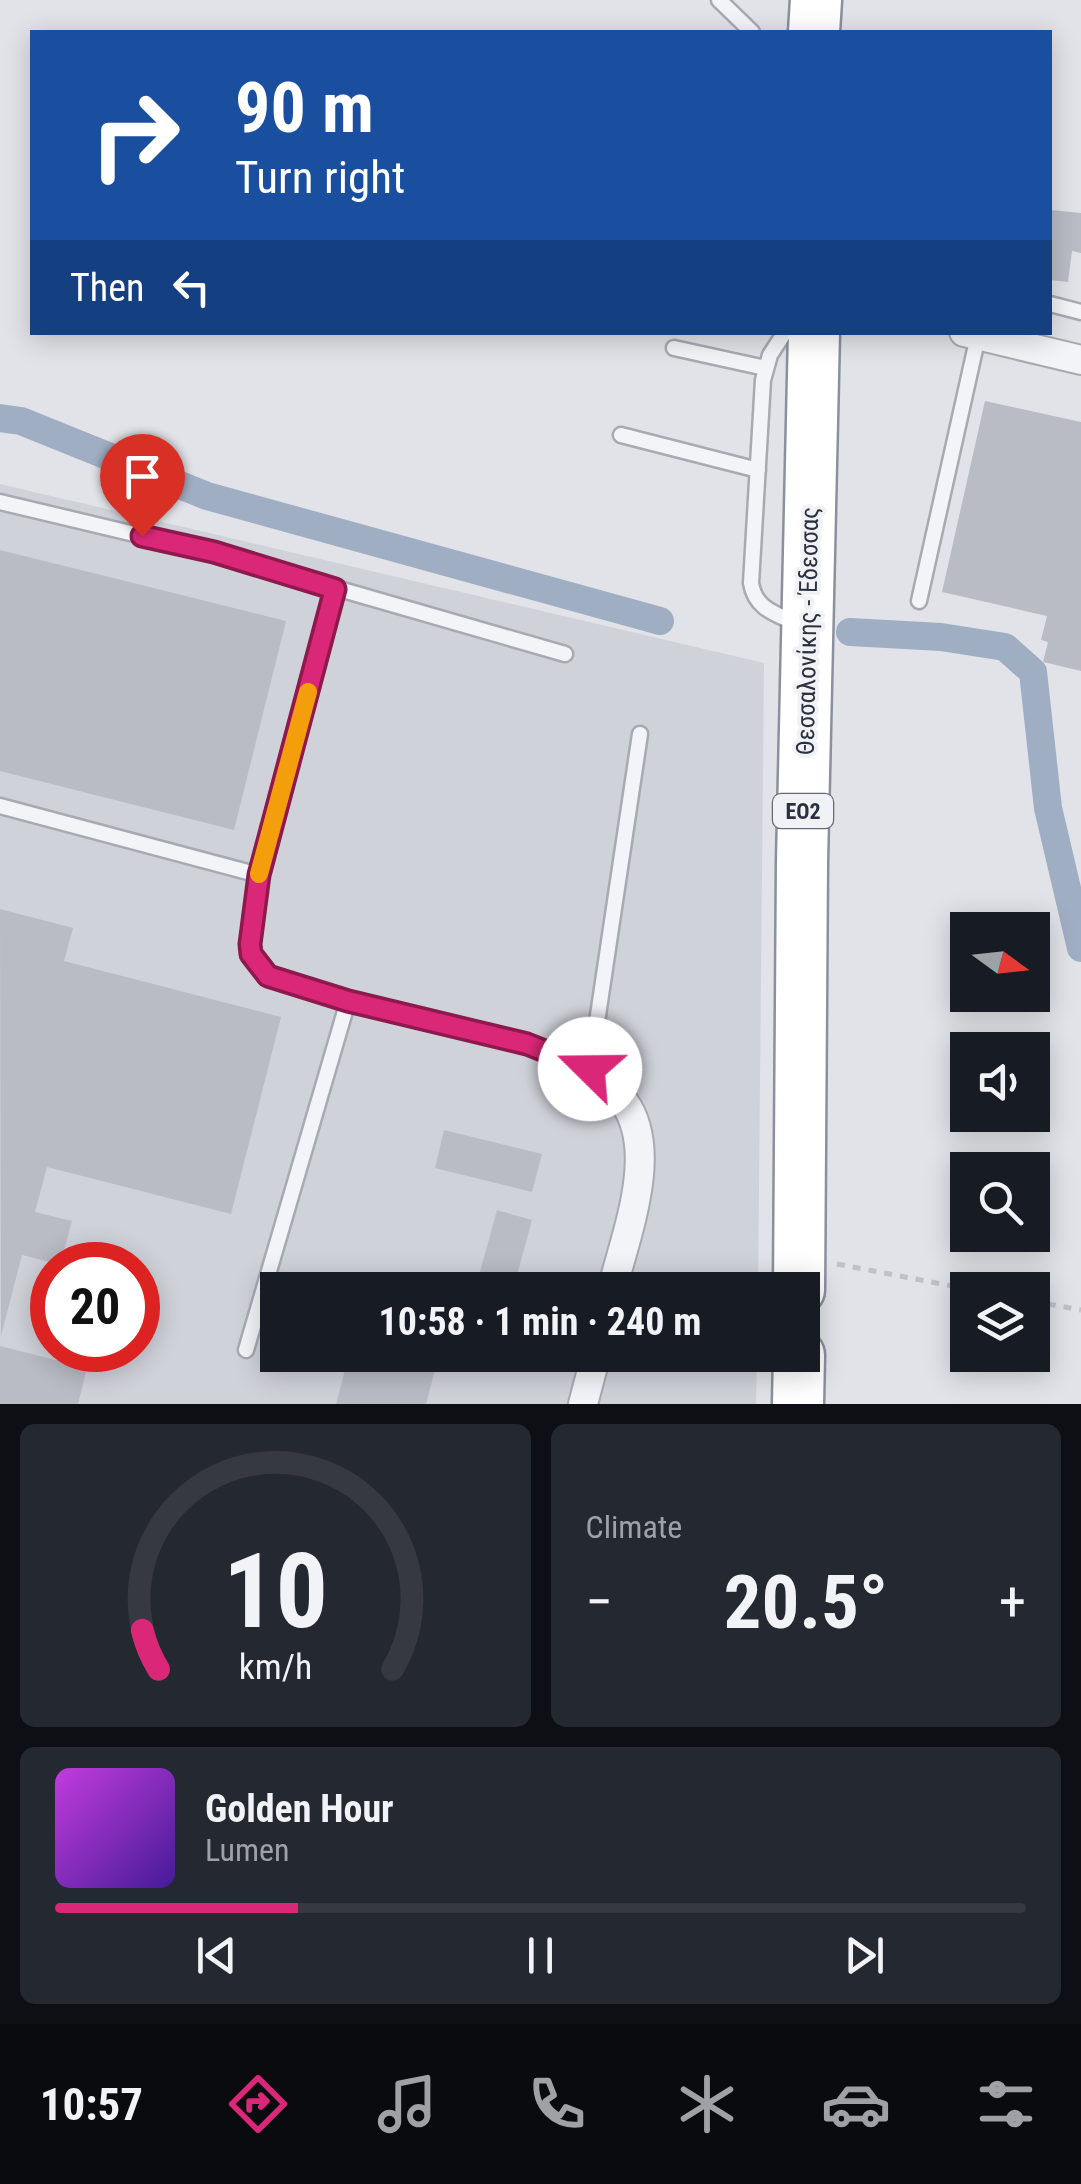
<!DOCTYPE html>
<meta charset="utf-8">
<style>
:root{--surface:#171b24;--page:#242831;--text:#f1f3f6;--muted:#9ea1a6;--line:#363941;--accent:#db2777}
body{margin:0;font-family:"Roboto Condensed",sans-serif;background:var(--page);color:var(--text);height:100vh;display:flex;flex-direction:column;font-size:38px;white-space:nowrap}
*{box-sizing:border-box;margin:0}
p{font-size:32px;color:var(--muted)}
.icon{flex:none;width:55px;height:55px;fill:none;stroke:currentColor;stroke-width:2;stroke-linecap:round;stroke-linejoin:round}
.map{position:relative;height:1404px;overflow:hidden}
.side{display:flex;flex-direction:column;gap:20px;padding:20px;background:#0d0f14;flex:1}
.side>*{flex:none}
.hud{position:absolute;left:30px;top:30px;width:1022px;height:305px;border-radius:0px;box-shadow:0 5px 25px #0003;background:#1a4fa0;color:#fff;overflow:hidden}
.needle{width:65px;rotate:105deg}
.fabs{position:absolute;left:950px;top:912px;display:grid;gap:20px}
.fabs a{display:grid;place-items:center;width:100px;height:100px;border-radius:0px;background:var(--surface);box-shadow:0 5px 25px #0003;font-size:50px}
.speed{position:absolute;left:30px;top:1242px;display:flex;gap:20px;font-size:50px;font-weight:700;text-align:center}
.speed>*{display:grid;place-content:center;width:130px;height:130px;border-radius:50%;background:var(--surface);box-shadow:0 5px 25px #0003;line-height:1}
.speed .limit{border:15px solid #d22;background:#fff;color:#111}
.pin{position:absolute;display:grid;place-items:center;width:85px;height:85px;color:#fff;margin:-102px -42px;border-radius:50% 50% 50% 0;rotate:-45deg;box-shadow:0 0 10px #0007}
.pin .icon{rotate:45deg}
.me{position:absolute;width:110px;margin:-55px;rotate:292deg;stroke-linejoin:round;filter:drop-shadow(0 0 8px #0008)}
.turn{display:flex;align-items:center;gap:35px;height:210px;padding:0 40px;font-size:45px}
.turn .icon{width:130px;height:130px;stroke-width:2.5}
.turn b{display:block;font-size:70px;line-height:85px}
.then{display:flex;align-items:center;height:95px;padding:0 40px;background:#0003;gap:20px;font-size:38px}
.big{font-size:75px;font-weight:700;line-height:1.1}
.side .tile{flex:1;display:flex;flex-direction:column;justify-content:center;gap:15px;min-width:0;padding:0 35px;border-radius:15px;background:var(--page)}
.side .dial{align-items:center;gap:0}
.dial svg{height:260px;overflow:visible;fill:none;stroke:var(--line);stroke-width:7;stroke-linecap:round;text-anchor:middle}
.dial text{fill:var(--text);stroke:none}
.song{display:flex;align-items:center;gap:30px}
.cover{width:120px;height:120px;border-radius:15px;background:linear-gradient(135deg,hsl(290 70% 55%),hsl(260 70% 35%))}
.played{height:10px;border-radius:5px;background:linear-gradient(90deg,var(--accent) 25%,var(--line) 25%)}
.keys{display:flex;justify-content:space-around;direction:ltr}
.heat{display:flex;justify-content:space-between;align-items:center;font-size:55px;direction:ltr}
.side .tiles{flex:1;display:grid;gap:20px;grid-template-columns:1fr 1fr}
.tile:last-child{grid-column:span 2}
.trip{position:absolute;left:260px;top:1272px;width:560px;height:100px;border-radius:0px;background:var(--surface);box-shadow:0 5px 25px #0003;font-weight:700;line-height:100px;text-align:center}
.tabs{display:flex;height:160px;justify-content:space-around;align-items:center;background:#090b0e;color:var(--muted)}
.tabs .icon{width:70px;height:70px}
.tabs .on{color:var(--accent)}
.tabs b{font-size:45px;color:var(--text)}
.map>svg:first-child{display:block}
</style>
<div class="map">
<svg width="1081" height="1404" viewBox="0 0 1081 1404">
<rect width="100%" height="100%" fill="#e1e3e8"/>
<path fill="#d0d2da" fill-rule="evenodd" d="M0 484 764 663 758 1290H278V1355H757L756 1404H0ZM52 1265H138V1350H52Z"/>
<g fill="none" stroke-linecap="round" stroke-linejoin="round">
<path stroke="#a0aec4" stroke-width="28" d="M0 418 21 421 207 496 660 621
M850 632 941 637 1005 647 1033 672 1048 808 1081 948"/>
</g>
<path fill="#b9bcc4" d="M1050 210 1081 213V253L1072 251 1068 282 1050 280Z
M985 401 1081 422V671L1043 662 1048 642 1041 640 1047 616 942 592Z
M0 550 286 621 234 830 0 771Z
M0 909 73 928 64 961 281 1017 231 1214 47 1167 35 1212 72 1221 60 1265 22 1255 1 1336Z
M444 1130 542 1154 532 1192 435 1168Z
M497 1210 532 1220 513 1290H475Z
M0 1346 87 1368 78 1404H0Z
M349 1355H439L426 1404H336Z"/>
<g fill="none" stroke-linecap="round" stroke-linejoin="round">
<defs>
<path id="lane" d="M719 0 752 32
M1050 304 1081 312
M785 332 770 355 763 380 751 583C755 609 776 614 798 624
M674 348 765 368
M621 435 758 470
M0 502 214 553 565 654
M335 589 259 875 250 944 251 953 268 976 348 1001 527 1043 590 1069 640 734
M919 601 978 336
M0 806 259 875
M246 1350 348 1001"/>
<path id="street" d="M964 332 1081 360
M590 1069C602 1079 615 1089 624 1102 660 1152 625 1236 612 1290
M583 1404 596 1355"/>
<path id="highway" d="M814 32 816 0
M799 1290 802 862 814 332
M798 1404 799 1355"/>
</defs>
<use href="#lane" stroke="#a7aab2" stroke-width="19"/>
<use href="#street" stroke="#a7aab2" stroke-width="32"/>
<use href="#highway" stroke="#8a909d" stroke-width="55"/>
<path stroke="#bfc1c7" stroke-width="5" stroke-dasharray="8 8" stroke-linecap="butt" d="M837 1264 973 1290
M1032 1301 1081 1310"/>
<use href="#lane" stroke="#f3f4f7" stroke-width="14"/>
<use href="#street" stroke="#f3f4f7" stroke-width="28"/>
<use href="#highway" stroke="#fff" stroke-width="50"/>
</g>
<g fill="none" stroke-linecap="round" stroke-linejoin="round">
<defs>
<path id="route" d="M142 536 214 552 335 589 259 875 250 944 251 954 268 976 348 1001 527 1044 590 1069"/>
</defs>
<use href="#route" stroke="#8e194d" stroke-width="25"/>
<use href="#route" stroke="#db2777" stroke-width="18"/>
<path stroke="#f59e0b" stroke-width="18" d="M259 874 308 692"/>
</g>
<g text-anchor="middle" stroke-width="8" stroke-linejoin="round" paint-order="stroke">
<rect fill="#f1f2f6" stroke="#666a75" stroke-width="2.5" x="773" y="794" width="60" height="34" rx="8"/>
<g font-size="22" font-weight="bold" fill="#2b303e">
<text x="803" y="819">ΕΟ2</text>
</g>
<g font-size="25" fill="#2b303e" stroke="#f1f2f6">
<text transform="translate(807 631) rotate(-89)" y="9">Θεσσαλονίκης - Έδεσσας</text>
</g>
</g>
</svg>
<div class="fabs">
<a><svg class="needle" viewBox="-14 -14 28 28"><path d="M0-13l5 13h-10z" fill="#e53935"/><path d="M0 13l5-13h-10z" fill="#9ea1a6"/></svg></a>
<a><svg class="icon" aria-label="sound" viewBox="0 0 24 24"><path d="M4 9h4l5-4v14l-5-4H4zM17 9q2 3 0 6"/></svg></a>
<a><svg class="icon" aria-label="search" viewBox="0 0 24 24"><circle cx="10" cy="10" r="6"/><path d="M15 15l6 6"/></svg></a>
<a><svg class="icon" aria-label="layers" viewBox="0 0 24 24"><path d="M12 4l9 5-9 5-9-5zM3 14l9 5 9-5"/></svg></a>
</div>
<div class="speed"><div class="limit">20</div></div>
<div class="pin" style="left:142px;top:536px;background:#d93025"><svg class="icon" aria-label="arrive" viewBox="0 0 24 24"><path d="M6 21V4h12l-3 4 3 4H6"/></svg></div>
<svg class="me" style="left:590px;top:1069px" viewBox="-20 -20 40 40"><circle r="19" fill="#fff"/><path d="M0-13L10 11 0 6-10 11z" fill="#db2777"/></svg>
<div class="trip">10:58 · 1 min · 240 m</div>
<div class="hud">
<div class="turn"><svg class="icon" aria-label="right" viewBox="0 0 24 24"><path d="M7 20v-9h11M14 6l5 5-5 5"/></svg><div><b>90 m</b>Turn right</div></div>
<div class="then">Then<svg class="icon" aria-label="left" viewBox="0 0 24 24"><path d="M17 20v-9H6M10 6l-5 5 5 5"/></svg></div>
</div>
</div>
<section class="side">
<div class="tiles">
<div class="tile dial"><svg viewBox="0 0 100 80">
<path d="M14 69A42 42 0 1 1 86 69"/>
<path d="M14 69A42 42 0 0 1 9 57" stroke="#db2777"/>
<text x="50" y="56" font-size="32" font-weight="700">10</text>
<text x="50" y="72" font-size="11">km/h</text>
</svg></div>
<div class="tile"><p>Climate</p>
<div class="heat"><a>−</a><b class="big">20.5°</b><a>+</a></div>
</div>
<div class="tile">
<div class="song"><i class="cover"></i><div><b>Golden Hour</b><p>Lumen</p></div></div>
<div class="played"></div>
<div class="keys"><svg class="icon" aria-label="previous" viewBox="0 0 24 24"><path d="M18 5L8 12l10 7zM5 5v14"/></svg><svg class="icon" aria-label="pause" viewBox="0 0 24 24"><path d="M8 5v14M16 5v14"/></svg><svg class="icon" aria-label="next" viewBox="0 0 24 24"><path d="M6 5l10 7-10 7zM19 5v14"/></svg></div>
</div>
</div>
</section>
<nav class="tabs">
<b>10:57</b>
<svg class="icon on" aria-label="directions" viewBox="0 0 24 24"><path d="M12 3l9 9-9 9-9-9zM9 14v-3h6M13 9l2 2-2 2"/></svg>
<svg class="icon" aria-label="music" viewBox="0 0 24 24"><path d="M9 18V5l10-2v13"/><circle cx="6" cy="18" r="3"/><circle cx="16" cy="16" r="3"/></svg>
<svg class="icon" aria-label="phone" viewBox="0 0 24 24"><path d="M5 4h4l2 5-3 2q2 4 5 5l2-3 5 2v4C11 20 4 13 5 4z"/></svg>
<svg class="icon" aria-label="climate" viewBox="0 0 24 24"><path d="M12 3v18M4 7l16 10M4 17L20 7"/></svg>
<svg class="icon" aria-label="car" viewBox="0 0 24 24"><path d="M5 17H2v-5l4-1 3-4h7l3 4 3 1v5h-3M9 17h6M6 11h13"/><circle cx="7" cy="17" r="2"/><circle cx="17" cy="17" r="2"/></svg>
<svg class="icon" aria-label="filters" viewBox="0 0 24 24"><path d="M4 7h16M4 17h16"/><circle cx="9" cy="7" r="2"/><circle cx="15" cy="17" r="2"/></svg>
</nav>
